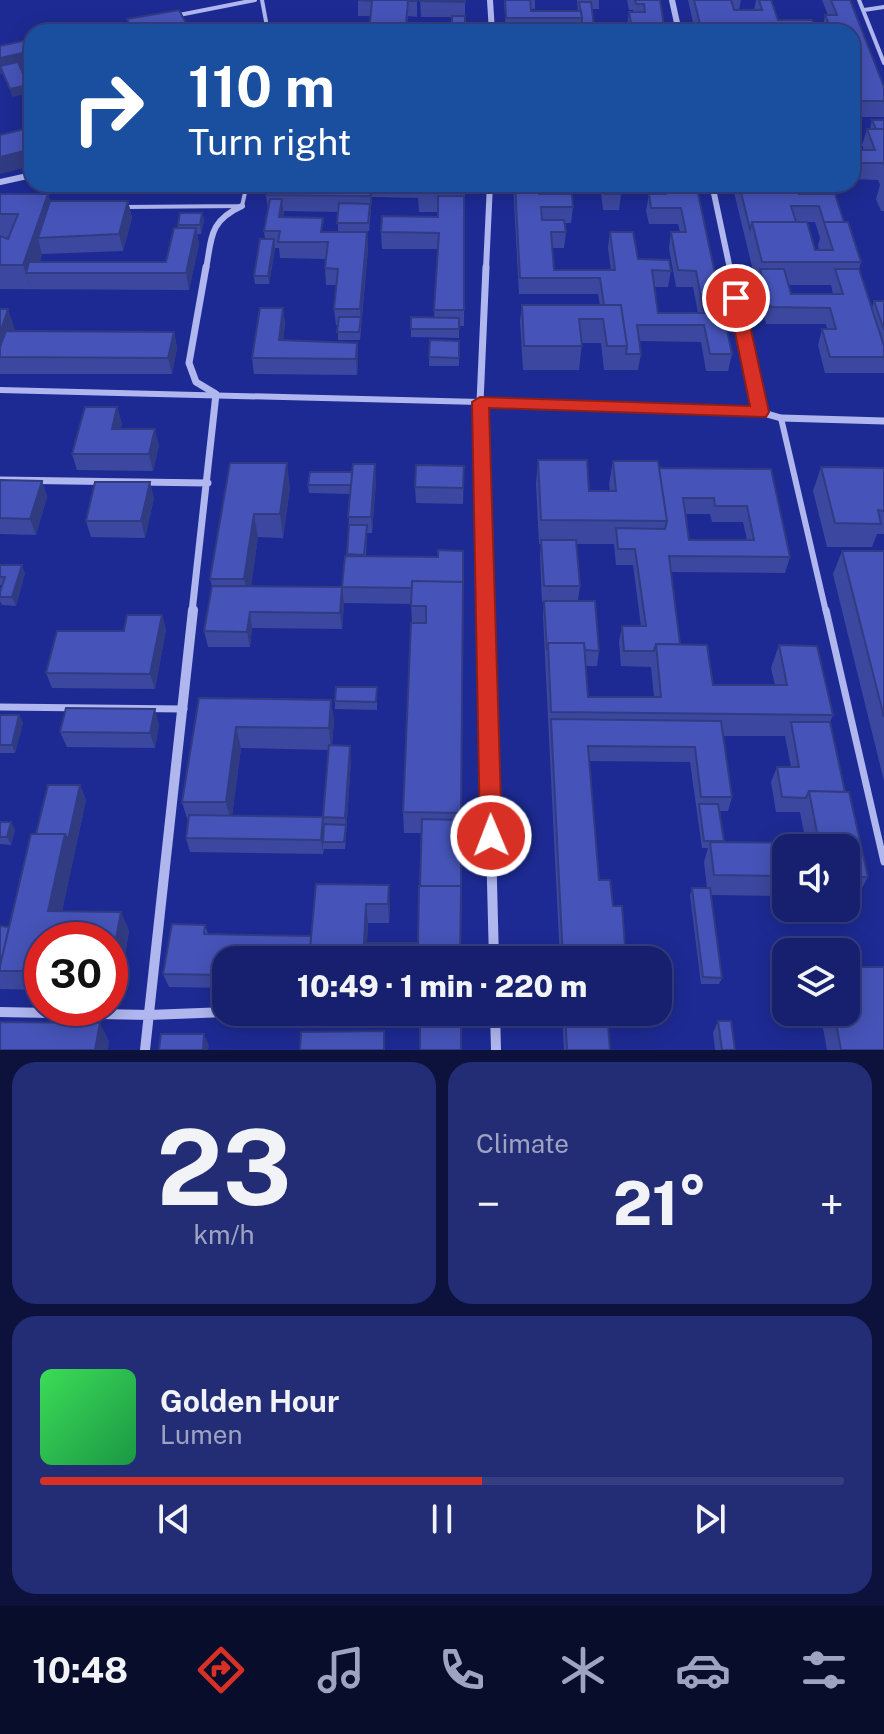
<!DOCTYPE html>
<meta charset="utf-8">
<style>
:root{--surface:#16206e;--page:#232d76;--text:#f1f3f6;--muted:#9ea3c2;--line:#353e81;--accent:#d93025}
body{margin:0;font-family:"Public Sans",sans-serif;background:var(--page);color:var(--text);height:100vh;display:flex;flex-direction:column;font-size:30px;white-space:nowrap}
*{box-sizing:border-box;margin:0}
p{font-size:26px;color:var(--muted)}
.icon{flex:none;width:44px;height:44px;fill:none;stroke:currentColor;stroke-width:2;stroke-linecap:round;stroke-linejoin:round}
.map{position:relative;height:1050px;overflow:hidden}
.details{display:flex;flex-direction:column;gap:12px;padding:12px;background:#0c123c;flex:1}
.details>*{flex:none}
.hud{position:absolute;left:24px;top:24px;width:836px;height:168px;border-radius:24px;box-shadow:0 4px 20px #0003,0 0 0 2px var(--line);background:#1a4fa0;color:#fff;overflow:hidden}
.controls{position:absolute;left:772px;top:834px;display:grid;gap:16px}
.controls a{display:grid;place-items:center;width:88px;height:88px;border-radius:16px;background:var(--surface);box-shadow:0 4px 20px #0003,0 0 0 2px var(--line);font-size:40px}
.speed{position:absolute;left:24px;top:922px;display:flex;gap:16px;font-size:40px;font-weight:700;text-align:center}
.speed>*{display:grid;place-content:center;width:104px;height:104px;border-radius:50%;background:var(--surface);box-shadow:0 4px 20px #0003,0 0 0 2px var(--line);line-height:1}
.speed .limit{border:12px solid #d22;background:#fff;color:#111}
.pin{position:absolute;display:grid;place-items:center;width:68px;height:68px;color:#fff;margin:-34px;border:4px solid #fff;border-radius:50%;box-shadow:0 2px 8px #0007}
.me{position:absolute;width:88px;margin:-44px;rotate:359deg;stroke-linejoin:round;filter:drop-shadow(0 0 6px #0008)}
.turn{display:flex;align-items:center;gap:28px;height:168px;padding:0 32px;font-size:36px}
.turn .icon{width:104px;height:104px;stroke-width:2.5}
.turn b{display:block;font-size:56px;line-height:68px}
.big{font-size:60px;font-weight:800;line-height:1.1}
.details .card{flex:1;display:flex;flex-direction:column;justify-content:center;gap:12px;min-width:0;padding:0 28px;border-radius:24px;background:var(--page)}
.details .dial{align-items:center;gap:0}
.dial b{font-size:104px;line-height:1}
.song{display:flex;align-items:center;gap:24px}
.cover{width:96px;height:96px;border-radius:12px;background:linear-gradient(135deg,hsl(130 70% 55%),hsl(140 70% 35%))}
.played{height:8px;border-radius:4px;background:linear-gradient(90deg,var(--accent) 55%,var(--line) 55%)}
.keys{display:flex;justify-content:space-around;direction:ltr}
.heat{display:flex;justify-content:space-between;align-items:center;font-size:44px;direction:ltr}
.details .tiles{flex:1;display:grid;gap:12px;grid-template-columns:1fr 1fr}
.card:last-child{grid-column:span 2}
.trip{position:absolute;left:212px;top:946px;width:460px;height:80px;border-radius:24px;background:var(--surface);box-shadow:0 4px 20px #0003,0 0 0 2px var(--line);font-weight:800;line-height:80px;text-align:center}
.tabs{display:flex;height:128px;justify-content:space-around;align-items:center;background:#090d2c;color:var(--muted)}
.tabs .icon{width:56px;height:56px}
.tabs .on{color:var(--accent)}
.tabs b{font-size:36px;color:var(--text)}
.map>svg:first-child{display:block}
</style>
<div class="map">
<svg width="884" height="1050" viewBox="0 0 884 1050">
<rect width="100%" height="100%" fill="#1d2a93"/>
<g fill="none" stroke-linecap="round" stroke-linejoin="round">
<path stroke="#afb7ee" stroke-width="4" d="M262 0 268 32
M859 0 884 63
M864 10 884 7
M174 16 255 0
M96 32 136 24
M124 207 242 206 247 184"/>
<path stroke="#afb7ee" stroke-width="6" d="M0 390 480 402
M781 418 826 612"/>
<path stroke="#afb7ee" stroke-width="7" d="M826 610 884 862
M0 707 184 709"/>
<path stroke="#afb7ee" stroke-width="6" d="M490 0 492 32
M672 0 679 32
M0 182 32 175
M712 184 730 269
M206 269C212 237 209 221 242 206
M486 269 490 184"/>
<path stroke="#afb7ee" stroke-width="7" d="M730 267 760 412
M480 402 486 267
M0 480 208 483
M192 612 216 394 196 382 189 363 206 267
M485 612 480 402 760 412 781 418 884 421"/>
<path stroke="#afb7ee" stroke-width="10" d="M485 610 494 960
M0 1012 149 1015 226 1012
M495 1012 496 1050
M145 1050 193 610"/>
</g>
<path fill="#3c489f" fill-rule="evenodd" d="M358 0H417V17L408 16 407 24 370 16H358Z
M420 0H465V32L452 17H421Z
M504 0H535V9H531V11H578L577 0H599V9H592L594 26V32H506Z
M627 0H660L665 32H628L627 27 629 12H633V10H629Z
M688 0H741L739 10H754L756 0H771L778 20 814 29V32H695Z
M822 0H850L884 87V117H852V32H822L825 15H828Z
M872 120H884V211H881L876 199 880 185 878 180 852 179V150H864L862 145 867 129H870Z
M268 184H465L464 326H459V338L411 337V317L434 318 438 249H382L381 232 438 217V212H419L418 198 372 197 369 231H338V212L284 211V217L324 232H367L368 249 360 340H338V325H336L334 309 337 285H326L325 268 326 259 280 258 279 248H275L269 284H255L254 276 265 239 264 231 268 210 266 195Z
M513 184H538L539 194 573 207 571 223H565L566 232 564 248H552L554 270H611L608 248 610 232 638 259 671 271 668 287H655L658 313H698L693 287H676L669 248 671 232H680L678 224H649L646 211 649 194H661L659 184H696L732 354 728 371H706L701 342 639 341 641 354 638 370H604L601 343H582L579 370H523L520 321 522 305H600L598 294H519Z
M600 184H620L621 194 619 210H603Z
M732 184H776L799 194 844 222 861 262 859 269 872 308 874 301H884V373H825L818 345 822 329H827L826 324H766ZM796 222H815L820 238 818 246 819 250H815ZM789 285H831L833 294H791Z
M0 194H48L50 201H128L132 218 123 251 42 254 40 262H166L178 228V225L202 213 204 221 201 234H197L199 244 189 290 0 289Z
M283 308 285 324 283 340 357 343 358 359 357 375 254 374 252 358Z
M0 309 15 331 174 332 177 348 172 374H0Z
M430 340 459 341V366H429Z
M117 407 122 424 120 429 159 445 153 471 77 470 72 454Z
M538 460 589 491H610L609 484 613 461 659 468 771 469 790 557 785 573 671 572 680 644 713 685H775L771 668 779 645 833 715 830 722 845 792 868 877 857 897H846V848H786V896L711 895 722 978 719 984H701L690 895 692 888H707L704 862 708 848H702L690 762 589 761 599 880 613 906 626 960H560L543 616 544 602H542L540 556 541 544H539L536 484ZM686 514H710L712 522H743L747 540H689ZM577 544H614L616 565H633L641 626H622L619 642 621 666 651 667 654 697H588L586 666H597L599 651 578 601 580 586ZM723 736H785L791 767H777L771 782 776 812H800L806 843 724 842 720 811H728L732 797Z
M230 463 290 487 283 538 258 537 251 586 342 587 344 603 342 629 252 628 250 647H208L204 631 212 586 210 579Z
M464 466 463 504 416 503 415 487Z
M821 467 884 468V534H877L872 547H827L813 491Z
M0 480 42 481 47 497 36 535 0 534Z
M376 481 372 533H367L366 556 438 557 463 551 460 960H226V988L169 987 163 974 205 925 208 934 311 936 316 884 390 905 389 923H368L367 943H418L421 833H404L403 812 412 623 411 604 344 603 342 587 347 556 350 494 309 493 308 485Z
M154 498 145 538 91 537 86 521Z
M842 551H884V781L833 574Z
M0 565 25 573 16 606 2 605 0 601V592L2 585H0Z
M162 615 166 630 155 689 52 688 46 673Z
M377 687V710L335 709V701Z
M199 698 331 700 334 722 332 745 351 760 345 849H324L323 854 190 852 186 838 188 822 182 802ZM241 748 328 750 323 817 232 816Z
M0 715H19L23 723 15 753H0Z
M159 724 155 748 67 747 60 732Z
M80 785 86 800 62 911 121 912 129 931 119 990H110V940H42V990L0 989V926L9 927 36 834Z
M0 822 15 829 11 845 0 844Z
M786 973V1008H784L780 985Z
M562 1012H607L610 1050H564Z
M820 1012H846L884 1050H827Z
M718 1021 735 1050H715L713 1033Z"/>
<path fill="#313b82" d="M170 26 171 32H139Z
M32 51V68L4 74 0 66 3 74H0V58Z
M28 85 30 93 12 97 10 89Z
M32 149V166L0 174V157Z
M371 184 372 197 370 212V196Z
M48 194 55 217 38 238 42 254 36 273H26L31 289 23 265Z
M282 199 284 215 281 234 279 217Z
M128 201 132 218 123 251 119 234Z
M202 213 204 221 201 234 200 225Z
M196 228 199 244 189 290 186 273Z
M367 232 368 249 361 325 360 309Z
M274 239 275 248 269 284 268 276Z
M283 308 285 324 281 356 279 340Z
M8 309 16 333 0 357V333Z
M174 332 177 348 172 374 168 358Z
M357 343 358 359 357 375 356 359Z
M117 407 122 424 116 445 112 429Z
M155 429 159 445 153 471 149 454Z
M287 463 290 487 283 538 280 514Z
M375 464 376 481 372 533 371 517Z
M42 481 47 497 36 535 30 519Z
M150 482 154 498 145 538 141 521Z
M254 514 258 537 249 602 244 579Z
M22 565 25 573 16 606 12 597Z
M342 587 344 603 342 629 340 613Z
M250 612 252 628 250 647 247 632Z
M162 615 166 630 155 689 150 674Z
M331 700 334 722 331 750 329 728Z
M155 709 159 724 155 748 150 733Z
M19 715 23 723 15 753 12 745Z
M236 727 241 748 231 823 226 802Z
M350 746 351 760 345 849V818Z
M80 785 86 800 58 930 48 911 65 834Z
M323 817 325 832 323 842V854L321 840Z
M11 822 15 829 11 845 7 837Z
M389 885 390 905 389 923 388 904Z
M366 904 368 923 366 960 364 943Z
M121 912 129 931 119 990 110 972Z
M100 1023 109 1041 108 1050H95Z
M204 1034 209 1046 208 1050H203Z"/>
<path fill="#4654b9" stroke="#313b82" stroke-width="2" fill-rule="evenodd" d="M358 0H417V1H408L406 24H416L415 32H369L372 1Z
M420 0H465V2L420 1Z
M505 0H530L531 11H581L582 18H506Z
M635 0H660L665 32H649L647 23H631L629 12H645L644 4H636Z
M694 0H731L734 10H762L759 0H771L778 20H812L814 29H799L800 32H782L780 28H736L737 32H702Z
M831 0H850L884 87V101H852V92H854L852 87V32H832L825 15H837Z
M579 2H591L594 26H582V18Z
M179 10 189 29 173 32 170 26 133 32 127 19Z
M452 16H465V32H452Z
M506 26H546V30H522V32H506Z
M32 39V51L0 58V46Z
M18 62 28 85 10 89 0 66Z
M872 120H884V129H876Z
M29 128 32 136V149L0 157V135Z
M867 129H884V165L883 163H852V150H875Z
M268 184H371L370 196 266 195Z
M419 184H465V189H418Z
M515 184H538L539 194H572L573 207H541L542 220H564L566 232H551L554 270H615L610 232H633L638 259 669 260 671 271 652 270 658 313H704L696 271 678 270 671 232H686L681 208H651L649 194H666L664 184H696L732 354H710L704 325H637L641 354H626L627 346 621 305H604L600 278H520Z
M604 184H620L621 194H605Z
M739 184 796 185 799 194H835L844 222H824L819 206H791L796 222H752L750 229Z
M0 194H48L23 265H0V236L8 239 18 214H0Z
M438 196H464V310H434L439 233 381 232 382 216 438 217Z
M270 199H282L279 217 323 218 321 232H367L360 309H334L338 269 325 268 328 242H278L280 231H264Z
M50 201H128L119 234 38 238Z
M339 203 370 204 368 223H337Z
M180 213H202L200 225H178Z
M752 222H807L815 250H833L824 222H848L861 262H762Z
M174 228H196L186 273H26L29 262H166Z
M260 239H274L268 276H254Z
M760 269H784L791 294H843L835 269H859L884 346V357H830L822 329H836L830 308 770 307Z
M874 301H884V330Z
M522 305H621L627 346H607L603 319H579L582 346H524Z
M260 308H283L279 340 357 343 356 359 252 358Z
M0 309H8L0 333Z
M339 317H361L359 332H337Z
M411 317 459 318V329H411Z
M6 331 174 332 168 358 0 357V347Z
M430 340 459 341V358L429 357Z
M85 407H117L112 429H155L149 454H72Z
M538 460H587L589 491H616L613 461H658L667 521 541 520Z
M230 463H287L280 514H254L244 579H210Z
M353 464H375L371 517H348Z
M416 465 464 466 463 488 415 487Z
M821 467 884 468V511L878 510 881 524 835 523Z
M659 468 771 469 790 557 669 556 680 644H656L654 651H624L622 626H646L635 549H618L616 528 665 529 667 521ZM683 498H714L715 506H747L754 540H689Z
M310 472H352L351 485H308Z
M0 480 42 481 30 519 0 518Z
M95 482H150L141 521H86Z
M349 525H367L364 555 347 554Z
M541 540H576L580 586H544Z
M438 550 463 551V582L412 581V588L342 587 345 556 438 557Z
M842 551H884V717Z
M0 565H22L12 597H0V592L5 577H0Z
M412 581 463 582 461 813 403 812 411 623H426V606H411Z
M212 586 342 587 340 613 250 612 247 632 204 631Z
M544 601H595L599 651 585 650 584 643H548L547 650Z
M127 615H162L150 674 46 673 57 631H124Z
M548 643H584L588 697H661L656 644 707 645 713 685H787L779 645 817 646 833 715 551 712Z
M336 687H377L376 702 335 701Z
M199 698 331 700 329 728 236 727 226 802H182Z
M66 708 155 709 150 733 60 732Z
M0 715H19L12 745H0Z
M551 719 721 721 732 797H701L695 747 588 746 599 880H610L613 906H622L626 960H563Z
M791 722H830L845 792 809 791 806 798 782 797 777 767H799Z
M329 745 350 746 345 818 323 817Z
M48 785H80L68 840 65 834H36Z
M809 791 849 792 868 877H846V848H786V876L714 875 710 842 819 843Z
M699 804H718L724 841H704Z
M189 815 323 817 321 840 186 838Z
M422 819 461 820V886H420Z
M0 822H11L7 837H0Z
M324 824 346 825 344 842H323Z
M31 834H65L48 911 121 912 110 971V940H42V971H0V966Z
M316 884 389 885 388 904H366L364 943H418L419 886H461L460 960H309Z
M692 888H710L722 978 703 977Z
M172 924 205 925 204 934 311 936 309 960H226V975L163 974Z
M0 926 9 927 0 966Z
M846 967H884V1050H841L834 1012H846Z
M565 1012H607L610 1050H567Z
M718 1021H731L735 1050H722Z
M0 1022 100 1023 95 1050H0Z
M420 1025H461V1050H420Z
M384 1031V1050H300L301 1032Z
M161 1034H204L203 1050H159Z"/>
<path fill="#d93025" stroke="#8d1f18" stroke-width="2" d="M736 293 744 298 769 412 766 417 489 408 502 836 499 843 491 846 483 843 480 836 472 402 480 397 750 406 728 298Z"/>
</svg>
<div class="controls">
<a><svg class="icon" aria-label="sound" viewBox="0 0 24 24"><path d="M4 9h4l5-4v14l-5-4H4zM17 9q2 3 0 6"/></svg></a>
<a><svg class="icon" aria-label="layers" viewBox="0 0 24 24"><path d="M12 4l9 5-9 5-9-5zM3 14l9 5 9-5"/></svg></a>
</div>
<div class="speed"><div class="limit">30</div></div>
<div class="pin" style="left:736px;top:298px;background:#d93025"><svg class="icon" aria-label="arrive" viewBox="0 0 24 24"><path d="M6 21V4h12l-3 4 3 4H6"/></svg></div>
<svg class="me" style="left:491px;top:836px" viewBox="-20 -20 40 40"><circle r="17" fill="#d93025" stroke="#fff" stroke-width="3"/><path d="M0-11L8 9 0 5-8 9z" fill="#fff"/></svg>
<div class="trip">10:49 · 1 min · 220 m</div>
<div class="hud">
<div class="turn"><svg class="icon" aria-label="right" viewBox="0 0 24 24"><path d="M7 20v-9h11M14 6l5 5-5 5"/></svg><div><b>110 m</b>Turn right</div></div>
</div>
</div>
<section class="details">
<div class="tiles">
<div class="card dial"><b>23</b><p>km/h</p></div>
<div class="card"><p>Climate</p>
<div class="heat"><a>−</a><b class="big">21°</b><a>+</a></div>
</div>
<div class="card">
<div class="song"><i class="cover"></i><div><b>Golden Hour</b><p>Lumen</p></div></div>
<div class="played"></div>
<div class="keys"><svg class="icon" aria-label="previous" viewBox="0 0 24 24"><path d="M18 5L8 12l10 7zM5 5v14"/></svg><svg class="icon" aria-label="pause" viewBox="0 0 24 24"><path d="M8 5v14M16 5v14"/></svg><svg class="icon" aria-label="next" viewBox="0 0 24 24"><path d="M6 5l10 7-10 7zM19 5v14"/></svg></div>
</div>
</div>
</section>
<nav class="tabs">
<b>10:48</b>
<svg class="icon on" aria-label="directions" viewBox="0 0 24 24"><path d="M12 3l9 9-9 9-9-9zM9 14v-3h6M13 9l2 2-2 2"/></svg>
<svg class="icon" aria-label="music" viewBox="0 0 24 24"><path d="M9 18V5l10-2v13"/><circle cx="6" cy="18" r="3"/><circle cx="16" cy="16" r="3"/></svg>
<svg class="icon" aria-label="phone" viewBox="0 0 24 24"><path d="M5 4h4l2 5-3 2q2 4 5 5l2-3 5 2v4C11 20 4 13 5 4z"/></svg>
<svg class="icon" aria-label="climate" viewBox="0 0 24 24"><path d="M12 3v18M4 7l16 10M4 17L20 7"/></svg>
<svg class="icon" aria-label="car" viewBox="0 0 24 24"><path d="M5 17H2v-5l4-1 3-4h7l3 4 3 1v5h-3M9 17h6M6 11h13"/><circle cx="7" cy="17" r="2"/><circle cx="17" cy="17" r="2"/></svg>
<svg class="icon" aria-label="filters" viewBox="0 0 24 24"><path d="M4 7h16M4 17h16"/><circle cx="9" cy="7" r="2"/><circle cx="15" cy="17" r="2"/></svg>
</nav>
